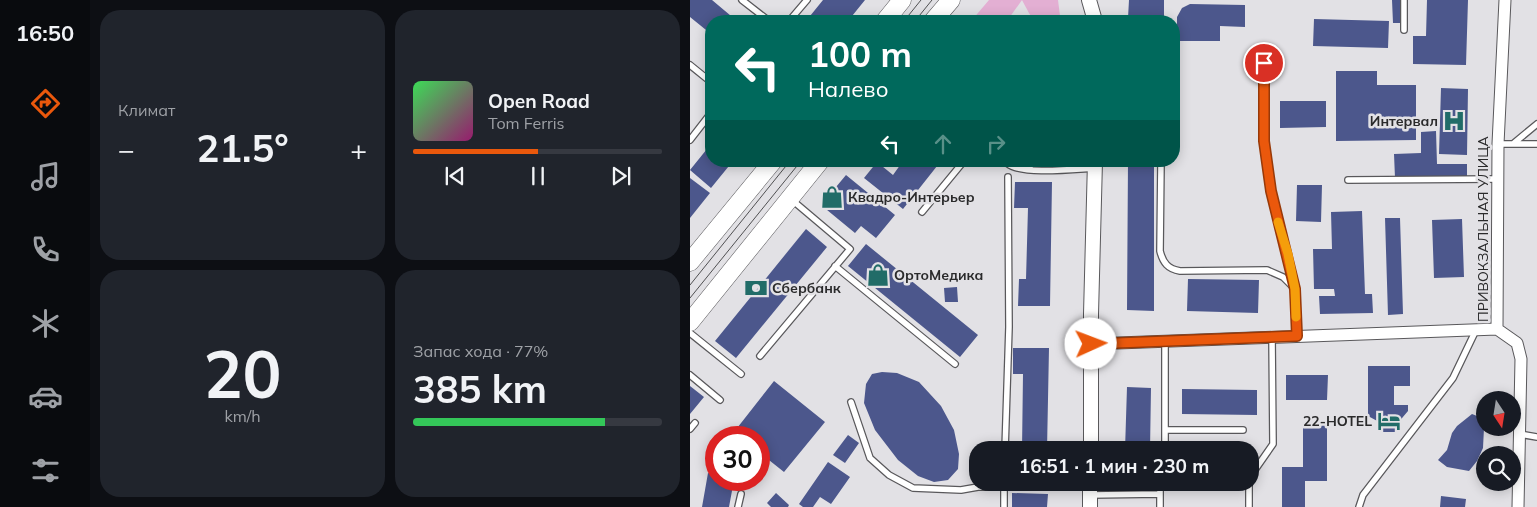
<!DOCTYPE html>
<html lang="ru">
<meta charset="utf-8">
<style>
:root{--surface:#171b24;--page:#20242c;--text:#f1f3f6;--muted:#9ea1a6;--line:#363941;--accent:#ea580c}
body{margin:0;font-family:Mulish,sans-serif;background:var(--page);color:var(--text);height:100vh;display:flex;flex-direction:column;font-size:19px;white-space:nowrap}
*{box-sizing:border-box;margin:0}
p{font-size:16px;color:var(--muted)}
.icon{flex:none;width:28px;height:28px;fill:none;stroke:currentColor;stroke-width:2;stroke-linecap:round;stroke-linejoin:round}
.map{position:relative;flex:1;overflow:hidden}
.panel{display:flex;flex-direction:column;gap:10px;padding:10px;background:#0d0f14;width:600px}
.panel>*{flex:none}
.top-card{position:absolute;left:15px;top:15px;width:475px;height:152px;border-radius:20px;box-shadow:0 2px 12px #0003;background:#00695c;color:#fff;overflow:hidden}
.needle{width:32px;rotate:168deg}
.tools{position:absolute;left:786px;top:391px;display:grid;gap:10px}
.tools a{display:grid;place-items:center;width:45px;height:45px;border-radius:50%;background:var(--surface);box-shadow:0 2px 12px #0003;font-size:25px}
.speed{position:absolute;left:15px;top:426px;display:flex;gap:10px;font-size:25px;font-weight:700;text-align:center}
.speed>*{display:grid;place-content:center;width:65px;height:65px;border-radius:50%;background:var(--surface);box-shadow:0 2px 12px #0003;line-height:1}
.speed .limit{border:8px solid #d22;background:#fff;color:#111}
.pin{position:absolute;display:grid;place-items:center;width:42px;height:42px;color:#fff;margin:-21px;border:2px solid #fff;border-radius:50%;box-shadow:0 1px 5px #0007}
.me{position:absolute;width:55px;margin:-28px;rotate:88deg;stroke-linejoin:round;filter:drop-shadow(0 0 4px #0008)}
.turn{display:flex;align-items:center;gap:18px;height:105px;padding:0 20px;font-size:22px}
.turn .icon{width:65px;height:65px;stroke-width:2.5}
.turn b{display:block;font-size:35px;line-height:42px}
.lanes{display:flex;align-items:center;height:48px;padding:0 20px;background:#0003;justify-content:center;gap:25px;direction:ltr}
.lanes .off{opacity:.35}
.big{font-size:38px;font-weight:700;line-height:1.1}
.panel .tile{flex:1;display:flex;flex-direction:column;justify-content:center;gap:8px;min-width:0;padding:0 18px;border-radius:20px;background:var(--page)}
.panel .dial{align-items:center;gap:0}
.dial b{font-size:65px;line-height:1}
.song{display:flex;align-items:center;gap:15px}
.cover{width:60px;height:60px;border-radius:8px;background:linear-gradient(135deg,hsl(130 70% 55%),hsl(320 70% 35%))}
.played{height:5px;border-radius:2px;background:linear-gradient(90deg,var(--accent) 50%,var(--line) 50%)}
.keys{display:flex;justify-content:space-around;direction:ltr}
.heat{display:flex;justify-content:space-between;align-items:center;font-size:28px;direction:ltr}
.charge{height:8px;border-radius:4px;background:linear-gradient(90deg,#34c759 77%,var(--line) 0)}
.panel .tiles{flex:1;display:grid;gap:10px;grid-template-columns:repeat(2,1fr)}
.trip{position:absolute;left:279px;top:441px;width:290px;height:50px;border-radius:20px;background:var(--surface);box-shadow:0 2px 12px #0003;font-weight:700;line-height:50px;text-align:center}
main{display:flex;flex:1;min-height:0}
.dock{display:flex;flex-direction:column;width:90px;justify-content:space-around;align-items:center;background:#090b0e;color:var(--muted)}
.dock .icon{width:35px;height:35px}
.dock .current{color:var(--accent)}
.dock b{font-size:22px;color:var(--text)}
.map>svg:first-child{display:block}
</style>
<main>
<nav class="dock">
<b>16:50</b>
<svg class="icon current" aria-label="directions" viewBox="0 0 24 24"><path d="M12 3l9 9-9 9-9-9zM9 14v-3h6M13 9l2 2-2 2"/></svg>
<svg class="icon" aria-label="music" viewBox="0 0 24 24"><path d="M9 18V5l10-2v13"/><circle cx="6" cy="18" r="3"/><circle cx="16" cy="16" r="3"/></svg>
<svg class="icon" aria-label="phone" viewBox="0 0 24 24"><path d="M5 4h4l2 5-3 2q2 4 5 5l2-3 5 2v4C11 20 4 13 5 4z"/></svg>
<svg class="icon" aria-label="climate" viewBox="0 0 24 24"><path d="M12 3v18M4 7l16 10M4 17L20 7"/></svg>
<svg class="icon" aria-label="car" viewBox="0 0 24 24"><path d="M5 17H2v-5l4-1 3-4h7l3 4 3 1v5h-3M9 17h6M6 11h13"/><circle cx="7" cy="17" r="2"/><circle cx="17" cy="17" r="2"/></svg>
<svg class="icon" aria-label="filters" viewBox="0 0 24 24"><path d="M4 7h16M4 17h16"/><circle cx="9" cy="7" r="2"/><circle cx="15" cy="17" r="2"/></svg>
</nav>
<section class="panel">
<div class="tiles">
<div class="tile"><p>Климат</p>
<div class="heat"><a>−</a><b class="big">21.5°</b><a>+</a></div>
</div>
<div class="tile">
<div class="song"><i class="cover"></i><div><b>Open Road</b><p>Tom Ferris</p></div></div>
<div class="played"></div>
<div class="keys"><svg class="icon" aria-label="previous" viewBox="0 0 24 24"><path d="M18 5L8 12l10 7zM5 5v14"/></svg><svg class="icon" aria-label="pause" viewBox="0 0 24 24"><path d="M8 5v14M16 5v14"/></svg><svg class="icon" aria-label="next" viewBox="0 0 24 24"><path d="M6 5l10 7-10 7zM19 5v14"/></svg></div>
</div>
<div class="tile dial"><b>20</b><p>km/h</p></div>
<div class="tile"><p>Запас хода · 77%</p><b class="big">385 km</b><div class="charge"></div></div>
</div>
</section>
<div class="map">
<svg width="847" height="507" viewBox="0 0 847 507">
<rect width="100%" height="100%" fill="#e2e1e5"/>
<path fill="#e3afd3" d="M299 0H368L370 16 368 21C341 21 345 24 332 0L317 21 282 20Z"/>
<path fill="#4c578c" d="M0 0H22L47 21H21V34L0 17Z
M133 0H175L158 21H116Z
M439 0H474V18H438Z
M702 0H710L711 23H703Z
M737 0H778L776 65 723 64V36H736Z
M500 4 555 5V27L530 26V41H487V17L492 8Z
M624 19 699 21 698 48 623 46Z
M646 71H687V85H726V140L646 141Z
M751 88 778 89 777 155 749 154Z
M590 101H636V127L590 128Z
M746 131 747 164H777V177L705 178 704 154 731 153V132Z
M21 144V161H43L21 188 0 170Z
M213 161H251L213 209 174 178 187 162 203 175Z
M438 161H464V311L437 310Z
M156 175 205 215 186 238 171 226 165 233 131 205Z
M0 178 20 193 0 218Z
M325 182H362L360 306H328L329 279H336L338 208H324Z
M607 185H632L631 222 606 221Z
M672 211 675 294H682L683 313 630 314 629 296H645L644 289H624L623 249H642L641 212Z
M695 218H710L713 314 698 315Z
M772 219 774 277 744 278 742 220Z
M116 229 137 247 46 358 25 341Z
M176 244 288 335 270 357 158 266Z
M498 279 569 280 568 313 497 311Z
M267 287 268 302H255L254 288Z
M323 348H359L357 450H332L333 374H323Z
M678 366H720V386H704V405H718V411L707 424V432H691V423L678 416Z
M192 372 207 373 229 382 251 406 264 430 269 454 268 469 258 480 244 482 228 476 208 460 185 430 174 403 176 384 182 374Z
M596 375H638L637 400H596Z
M84 381 135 422 94 472 69 452V438H51L44 432Z
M0 386 14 397 0 414Z
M437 387 461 388 460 450H435Z
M492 389 567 390V415L492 414Z
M782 414 792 418 794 428 793 448 787 461 779 471 757 467 748 460 757 450 762 433 767 426Z
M613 422H637V481H615V507H592V467H613Z
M158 435 169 443 155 463 143 455Z
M138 462 160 477 141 504 130 497 123 507H113L109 504Z
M18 473 26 475V480H44L39 507H12Z
M86 493 99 505 98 507H81L77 503Z
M322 493 358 494 357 507H322Z
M751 496 776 499 775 507H750Z"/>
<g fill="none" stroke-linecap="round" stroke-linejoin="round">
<defs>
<path id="service" d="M52 0 79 21
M714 0V30
M99 21 117 0
M574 63V141L581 191 605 289
M0 65 21 82
M0 140 21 113
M824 143 847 124
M808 144H847
M340 161V170
M471 161 470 251C473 263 478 269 490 271L577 270 593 277 605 289 607 336
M318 164C331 175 386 169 405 168
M658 180 808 179
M232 212 274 161
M145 266 265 364
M0 333 51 374
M70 356 160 249 102 200
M0 375 30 400
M161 402 180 458 199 475 223 488 271 490 288 487 400 486
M0 429 5 423
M475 430H553
M829 434 847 437
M315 450 319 327 318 177
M475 450V341
M560 477 583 444 582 337
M314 482V507
M470 482V507
M400 495 470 494
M48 507 51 494
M559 507V482
M669 507 673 495 763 378 786 330"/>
<path id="minor" d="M807 329 808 144 815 0
M807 329 827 343 831 359 828 507
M401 344 807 329"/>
<path id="tertiary" d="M399 0 405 21
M401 450V314L405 161
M400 507V482"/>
<path id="primary" d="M195 21 212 0
M243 21 261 0
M0 262 83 161
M0 322 130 161"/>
</defs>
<use href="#service" stroke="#59585b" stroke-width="8"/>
<use href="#minor" stroke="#59585b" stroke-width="13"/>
<use href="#tertiary" stroke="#59585b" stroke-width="16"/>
<use href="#primary" stroke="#59585b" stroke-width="19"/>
<use href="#service" stroke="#fff" stroke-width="5.5"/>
<use href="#minor" stroke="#fff" stroke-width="11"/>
<use href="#tertiary" stroke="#fff" stroke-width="14"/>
<use href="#primary" stroke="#fff" stroke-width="18"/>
<path stroke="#505052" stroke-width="1" d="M214 21 231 0
M225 21 242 0
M0 285 100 161
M0 298 111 161"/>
</g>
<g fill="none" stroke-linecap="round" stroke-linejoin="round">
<defs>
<path id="route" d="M401 344 607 336 605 289 581 191 574 141V63"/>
</defs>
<use href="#route" stroke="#983908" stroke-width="12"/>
<use href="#route" stroke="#ea580c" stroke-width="9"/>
<path stroke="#f59e0b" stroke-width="9" d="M588 222 598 254 605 289 606 317"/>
</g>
<defs>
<symbol id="hospital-bare" viewBox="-9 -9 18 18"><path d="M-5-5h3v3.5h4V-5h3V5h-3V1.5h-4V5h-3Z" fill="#216c68" stroke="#e2e1e5" stroke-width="2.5" paint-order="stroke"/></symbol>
<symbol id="shop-bare" viewBox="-9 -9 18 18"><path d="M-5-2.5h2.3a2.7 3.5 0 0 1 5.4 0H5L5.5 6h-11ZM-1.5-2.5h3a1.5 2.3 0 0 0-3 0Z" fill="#216c68" stroke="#e2e1e5" stroke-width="2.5" paint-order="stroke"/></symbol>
<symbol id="bank-bare" viewBox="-9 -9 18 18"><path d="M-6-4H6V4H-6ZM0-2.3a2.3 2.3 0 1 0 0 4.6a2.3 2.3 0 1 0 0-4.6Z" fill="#216c68" stroke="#e2e1e5" stroke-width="2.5" paint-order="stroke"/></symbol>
<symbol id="hotel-bare" viewBox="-9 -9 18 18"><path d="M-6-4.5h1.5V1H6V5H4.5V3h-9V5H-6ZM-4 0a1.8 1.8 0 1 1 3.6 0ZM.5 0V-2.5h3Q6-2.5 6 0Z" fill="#216c68" stroke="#e2e1e5" stroke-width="2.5" paint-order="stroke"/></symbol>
</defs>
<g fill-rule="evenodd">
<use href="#hospital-bare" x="748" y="105" width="32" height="32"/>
<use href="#shop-bare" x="126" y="181" width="32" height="32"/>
<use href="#shop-bare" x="172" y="259" width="32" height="32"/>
<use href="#bank-bare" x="50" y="272" width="32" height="32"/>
<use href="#hotel-bare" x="683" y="405" width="32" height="32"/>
</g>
<g text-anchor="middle" stroke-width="5" stroke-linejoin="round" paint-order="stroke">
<g font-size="14" font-weight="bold" fill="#2a2a2b" stroke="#e2e1e5" text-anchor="start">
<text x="748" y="126" text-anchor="end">Интервал</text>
<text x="158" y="202">Квадро-Интерьер</text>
<text x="204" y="280">ОртоМедика</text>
<text x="82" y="293">Сбербанк</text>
<text x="682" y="426" text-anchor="end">22-HOTEL</text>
</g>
<g font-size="14" fill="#2a2a2b" stroke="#e2e1e5">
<text transform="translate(793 229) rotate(-90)" y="5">ПРИВОКЗАЛЬНАЯ УЛИЦА</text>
</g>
</g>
</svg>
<div class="tools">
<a><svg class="needle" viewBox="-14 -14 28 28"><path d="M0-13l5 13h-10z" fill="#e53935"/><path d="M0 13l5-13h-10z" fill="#9ea1a6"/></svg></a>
<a><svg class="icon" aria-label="search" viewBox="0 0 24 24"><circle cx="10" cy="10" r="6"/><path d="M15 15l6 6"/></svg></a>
</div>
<div class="speed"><div class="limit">30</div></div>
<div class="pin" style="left:574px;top:63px;background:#d93025"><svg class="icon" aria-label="arrive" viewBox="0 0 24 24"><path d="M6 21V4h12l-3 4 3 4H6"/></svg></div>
<svg class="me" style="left:401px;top:344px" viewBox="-20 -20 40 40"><circle r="19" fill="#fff"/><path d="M0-13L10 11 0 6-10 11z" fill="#ea580c"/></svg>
<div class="trip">16:51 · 1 мин · 230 m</div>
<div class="top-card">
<div class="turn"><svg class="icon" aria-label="left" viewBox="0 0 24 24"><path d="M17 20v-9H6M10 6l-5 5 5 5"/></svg><div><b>100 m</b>Налево</div></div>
<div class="lanes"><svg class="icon" aria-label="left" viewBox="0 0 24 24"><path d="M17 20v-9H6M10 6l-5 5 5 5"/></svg><svg class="icon off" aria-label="ahead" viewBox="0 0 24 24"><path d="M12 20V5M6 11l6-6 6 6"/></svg><svg class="icon off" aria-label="right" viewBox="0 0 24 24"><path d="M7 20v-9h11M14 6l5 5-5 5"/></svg></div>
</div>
</div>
</main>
